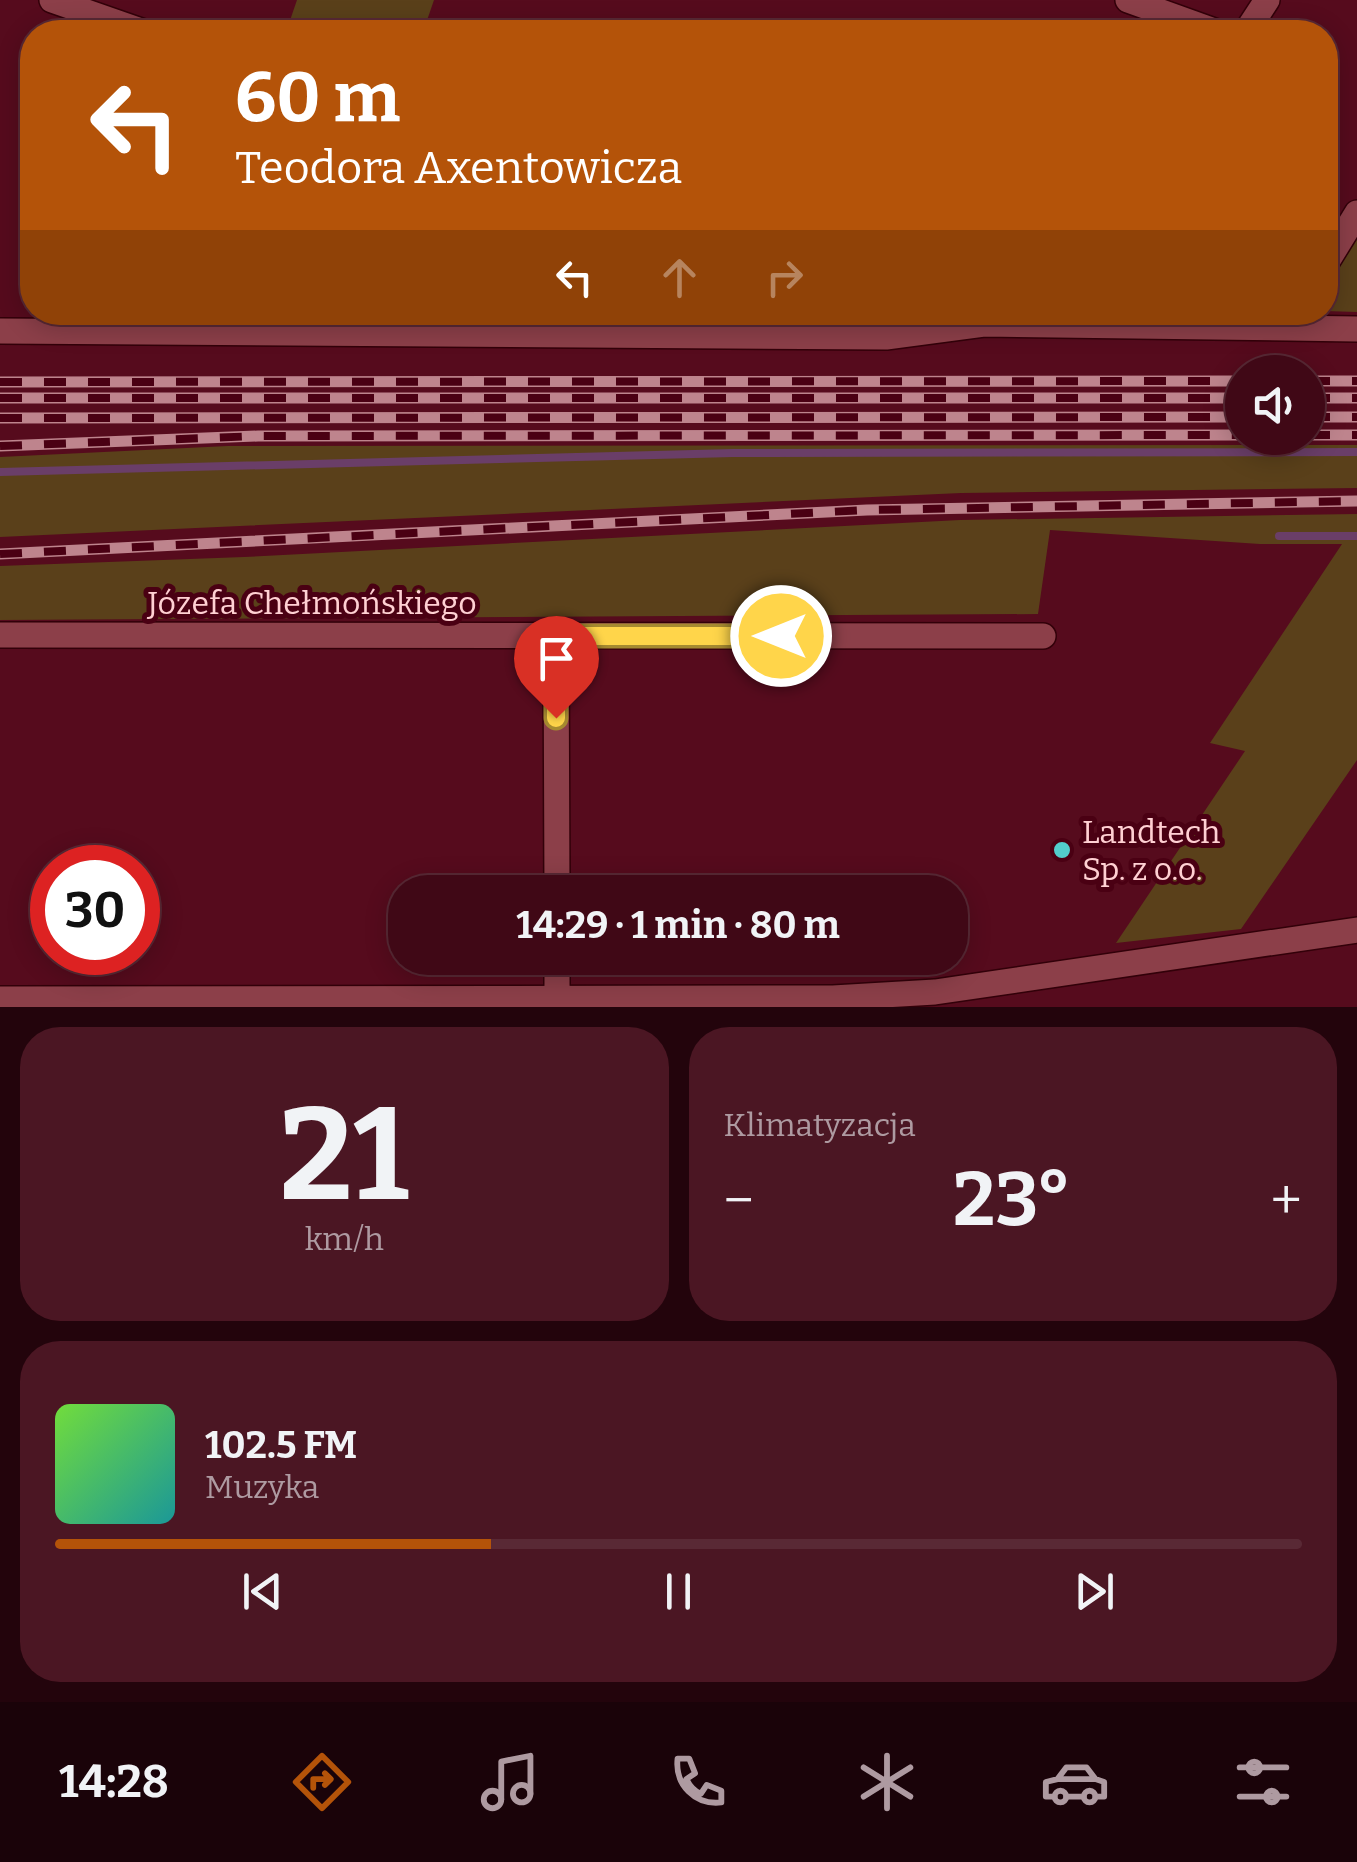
<!DOCTYPE html>
<html lang="pl">
<meta charset="utf-8">
<style>
:root{--surface:#400816;--page:#4b1623;--text:#f1f3f6;--muted:#ae9aa1;--line:#592935;--accent:#b45309}
body{margin:0;font-family:Bitter,serif;background:var(--page);color:var(--text);height:100vh;display:flex;flex-direction:column;font-size:38px;white-space:nowrap}
*{box-sizing:border-box;margin:0}
p{font-size:32px;color:var(--muted)}
.icon{flex:none;width:55px;height:55px;fill:none;stroke:currentColor;stroke-width:2;stroke-linecap:round;stroke-linejoin:round}
.map{position:relative;height:1007px;overflow:hidden}
.sheet{display:flex;flex-direction:column;gap:20px;padding:20px;background:#23040c;flex:1}
.sheet>*{flex:none}
.top-card{position:absolute;left:20px;top:20px;width:1318px;height:305px;border-radius:40px;box-shadow:0 5px 25px #0003,0 0 0 2px var(--line);background:#b45309;color:#fff;overflow:hidden}
.fabs{position:absolute;left:1225px;top:355px;display:grid;gap:20px}
.fabs a{display:grid;place-items:center;width:100px;height:100px;border-radius:50%;background:var(--surface);box-shadow:0 5px 25px #0003,0 0 0 2px var(--line);font-size:50px}
.speed{position:absolute;left:30px;top:845px;display:flex;gap:20px;font-size:50px;font-weight:700;text-align:center}
.speed>*{display:grid;place-content:center;width:130px;height:130px;border-radius:50%;background:var(--surface);box-shadow:0 5px 25px #0003,0 0 0 2px var(--line);line-height:1}
.speed .limit{border:15px solid #d22;background:#fff;color:#111}
.pin{position:absolute;display:grid;place-items:center;width:85px;height:85px;color:#fff;margin:-102px -42px;border-radius:50% 50% 50% 0;rotate:-45deg;box-shadow:0 0 10px #0007}
.pin .icon{rotate:45deg}
.me{position:absolute;width:110px;margin:-55px;rotate:270deg;stroke-linejoin:round;filter:drop-shadow(0 0 8px #0008)}
.turn{display:flex;align-items:center;gap:35px;height:210px;padding:0 50px;font-size:45px}
.turn .icon{width:130px;height:130px;stroke-width:2.5}
.turn b{display:block;font-size:70px;line-height:85px}
.lanes{display:flex;align-items:center;height:95px;padding:0 50px;background:#0003;justify-content:center;gap:50px;direction:ltr}
.lanes .off{opacity:.35}
.big{font-size:75px;font-weight:700;line-height:1.1}
.sheet .widget{flex:1;display:flex;flex-direction:column;justify-content:center;gap:15px;min-width:0;padding:0 35px;border-radius:40px;background:var(--page)}
.sheet .dial{align-items:center;gap:0}
.dial b{font-size:130px;line-height:1}
.song{display:flex;align-items:center;gap:30px}
.cover{width:120px;height:120px;border-radius:15px;background:linear-gradient(135deg,hsl(100 70% 55%),hsl(180 70% 35%))}
.played{height:10px;border-radius:5px;background:linear-gradient(90deg,var(--accent) 35%,var(--line) 35%)}
.keys{display:flex;justify-content:space-around;direction:ltr}
.heat{display:flex;justify-content:space-between;align-items:center;font-size:55px;direction:ltr}
.sheet .tiles{flex:1;display:grid;gap:20px;grid-template-columns:1fr 1fr}
.widget:last-child{grid-column:span 2}
.trip{position:absolute;left:388px;top:875px;width:580px;height:100px;border-radius:40px;background:var(--surface);box-shadow:0 5px 25px #0003,0 0 0 2px var(--line);font-weight:700;line-height:100px;text-align:center}
.tabs{display:flex;height:160px;justify-content:space-around;align-items:center;background:#1a0309;color:var(--muted)}
.tabs .icon{width:70px;height:70px}
.tabs .on{color:var(--accent)}
.tabs b{font-size:45px;color:var(--text)}
.map>svg:first-child{display:block}
</style>
<div class="map">
<svg width="1357" height="1007" viewBox="0 0 1357 1007">
<rect width="100%" height="100%" fill="#560b1d"/>
<path fill="#5a401a" d="M297 0H434L423 32H286Z
M1357 229V312L1325 311V281Z
M473 312 882 313 875 327H470Z
M1357 445V488L961 493 0 537V457L228 446Z
M1357 514V760L1241 929 1116 943 1245 751 1210 743 1342 544H1260L1050 530 1038 614 0 620V566L244 557 960 520Z"/>
<g fill="none" stroke-linecap="round" stroke-linejoin="round">
<path stroke="#6a3e68" stroke-width="8" d="M0 472 733 453 1357 452
M1279 536H1357"/>
<defs>
<path id="minor" d="M52 0 144 32
M1128 0 1217 32
M1246 32 1267 0
M1325 265 1357 213
M0 331 886 337 984 324 1357 329
M0 635 1043 636
M556 636 557 892
M0 999 833 998 935 992 1357 930
M557 1007V958"/>
</defs>
<use href="#minor" stroke="#320009" stroke-width="28"/>
<use href="#minor" stroke="#8c3f49" stroke-width="25"/>
<defs>
<path id="rail" d="M1308 381H1357
M0 382 1242 381
M0 398H1242
M1308 398H1357
M1308 417H1357
M0 418 1242 417
M1308 435H1357
M0 446 258 436 1242 435
M0 554 867 510 1357 501"/>
</defs>
<use href="#rail" stroke="#be848d" stroke-width="11"/>
<use href="#rail" stroke="#4a0013" stroke-width="8" stroke-dasharray="22" stroke-linecap="butt"/>
</g>
<g fill="none" stroke-linecap="round" stroke-linejoin="round">
<defs>
<path id="route" d="M556 718V636H781"/>
</defs>
<use href="#route" stroke="#a68a30" stroke-width="25"/>
<use href="#route" stroke="#ffd54a" stroke-width="18"/>
</g>
<circle fill="#52cdcc" stroke="#4a0013" stroke-width="4" cx="1062" cy="850" r="10"/>
<g text-anchor="middle" stroke-width="10" stroke-linejoin="round" paint-order="stroke">
<g font-size="32" fill="#ffd0d3" stroke="#4a0013">
<text x="312" y="614">Józefa Chełmońskiego</text>
</g>
<g font-size="32" fill="#ffd0d3" stroke="#4a0013" text-anchor="start">
<text x="1082" y="843">Landtech<tspan x="1082" dy="37">Sp. z o.o.</tspan></text>
</g>
</g>
</svg>
<div class="fabs">
<a><svg class="icon" aria-label="sound" viewBox="0 0 24 24"><path d="M4 9h4l5-4v14l-5-4H4zM17 9q2 3 0 6"/></svg></a>
</div>
<div class="speed"><div class="limit">30</div></div>
<div class="pin" style="left:556px;top:718px;background:#d93025"><svg class="icon" aria-label="arrive" viewBox="0 0 24 24"><path d="M6 21V4h12l-3 4 3 4H6"/></svg></div>
<svg class="me" style="left:781px;top:636px" viewBox="-20 -20 40 40"><circle r="17" fill="#ffd54a" stroke="#fff" stroke-width="3"/><path d="M0-11L8 9 0 5-8 9z" fill="#fff"/></svg>
<div class="trip">14:29 · 1 min · 80 m</div>
<div class="top-card">
<div class="turn"><svg class="icon" aria-label="left" viewBox="0 0 24 24"><path d="M17 20v-9H6M10 6l-5 5 5 5"/></svg><div><b>60 m</b>Teodora Axentowicza</div></div>
<div class="lanes"><svg class="icon" aria-label="left" viewBox="0 0 24 24"><path d="M17 20v-9H6M10 6l-5 5 5 5"/></svg><svg class="icon off" aria-label="ahead" viewBox="0 0 24 24"><path d="M12 20V5M6 11l6-6 6 6"/></svg><svg class="icon off" aria-label="right" viewBox="0 0 24 24"><path d="M7 20v-9h11M14 6l5 5-5 5"/></svg></div>
</div>
</div>
<section class="sheet">
<div class="tiles">
<div class="widget dial"><b>21</b><p>km/h</p></div>
<div class="widget"><p>Klimatyzacja</p>
<div class="heat"><a>−</a><b class="big">23°</b><a>+</a></div>
</div>
<div class="widget">
<div class="song"><i class="cover"></i><div><b>102.5 FM</b><p>Muzyka</p></div></div>
<div class="played"></div>
<div class="keys"><svg class="icon" aria-label="previous" viewBox="0 0 24 24"><path d="M18 5L8 12l10 7zM5 5v14"/></svg><svg class="icon" aria-label="pause" viewBox="0 0 24 24"><path d="M8 5v14M16 5v14"/></svg><svg class="icon" aria-label="next" viewBox="0 0 24 24"><path d="M6 5l10 7-10 7zM19 5v14"/></svg></div>
</div>
</div>
</section>
<nav class="tabs">
<b>14:28</b>
<svg class="icon on" aria-label="directions" viewBox="0 0 24 24"><path d="M12 3l9 9-9 9-9-9zM9 14v-3h6M13 9l2 2-2 2"/></svg>
<svg class="icon" aria-label="music" viewBox="0 0 24 24"><path d="M9 18V5l10-2v13"/><circle cx="6" cy="18" r="3"/><circle cx="16" cy="16" r="3"/></svg>
<svg class="icon" aria-label="phone" viewBox="0 0 24 24"><path d="M5 4h4l2 5-3 2q2 4 5 5l2-3 5 2v4C11 20 4 13 5 4z"/></svg>
<svg class="icon" aria-label="climate" viewBox="0 0 24 24"><path d="M12 3v18M4 7l16 10M4 17L20 7"/></svg>
<svg class="icon" aria-label="car" viewBox="0 0 24 24"><path d="M5 17H2v-5l4-1 3-4h7l3 4 3 1v5h-3M9 17h6M6 11h13"/><circle cx="7" cy="17" r="2"/><circle cx="17" cy="17" r="2"/></svg>
<svg class="icon" aria-label="filters" viewBox="0 0 24 24"><path d="M4 7h16M4 17h16"/><circle cx="9" cy="7" r="2"/><circle cx="15" cy="17" r="2"/></svg>
</nav>
